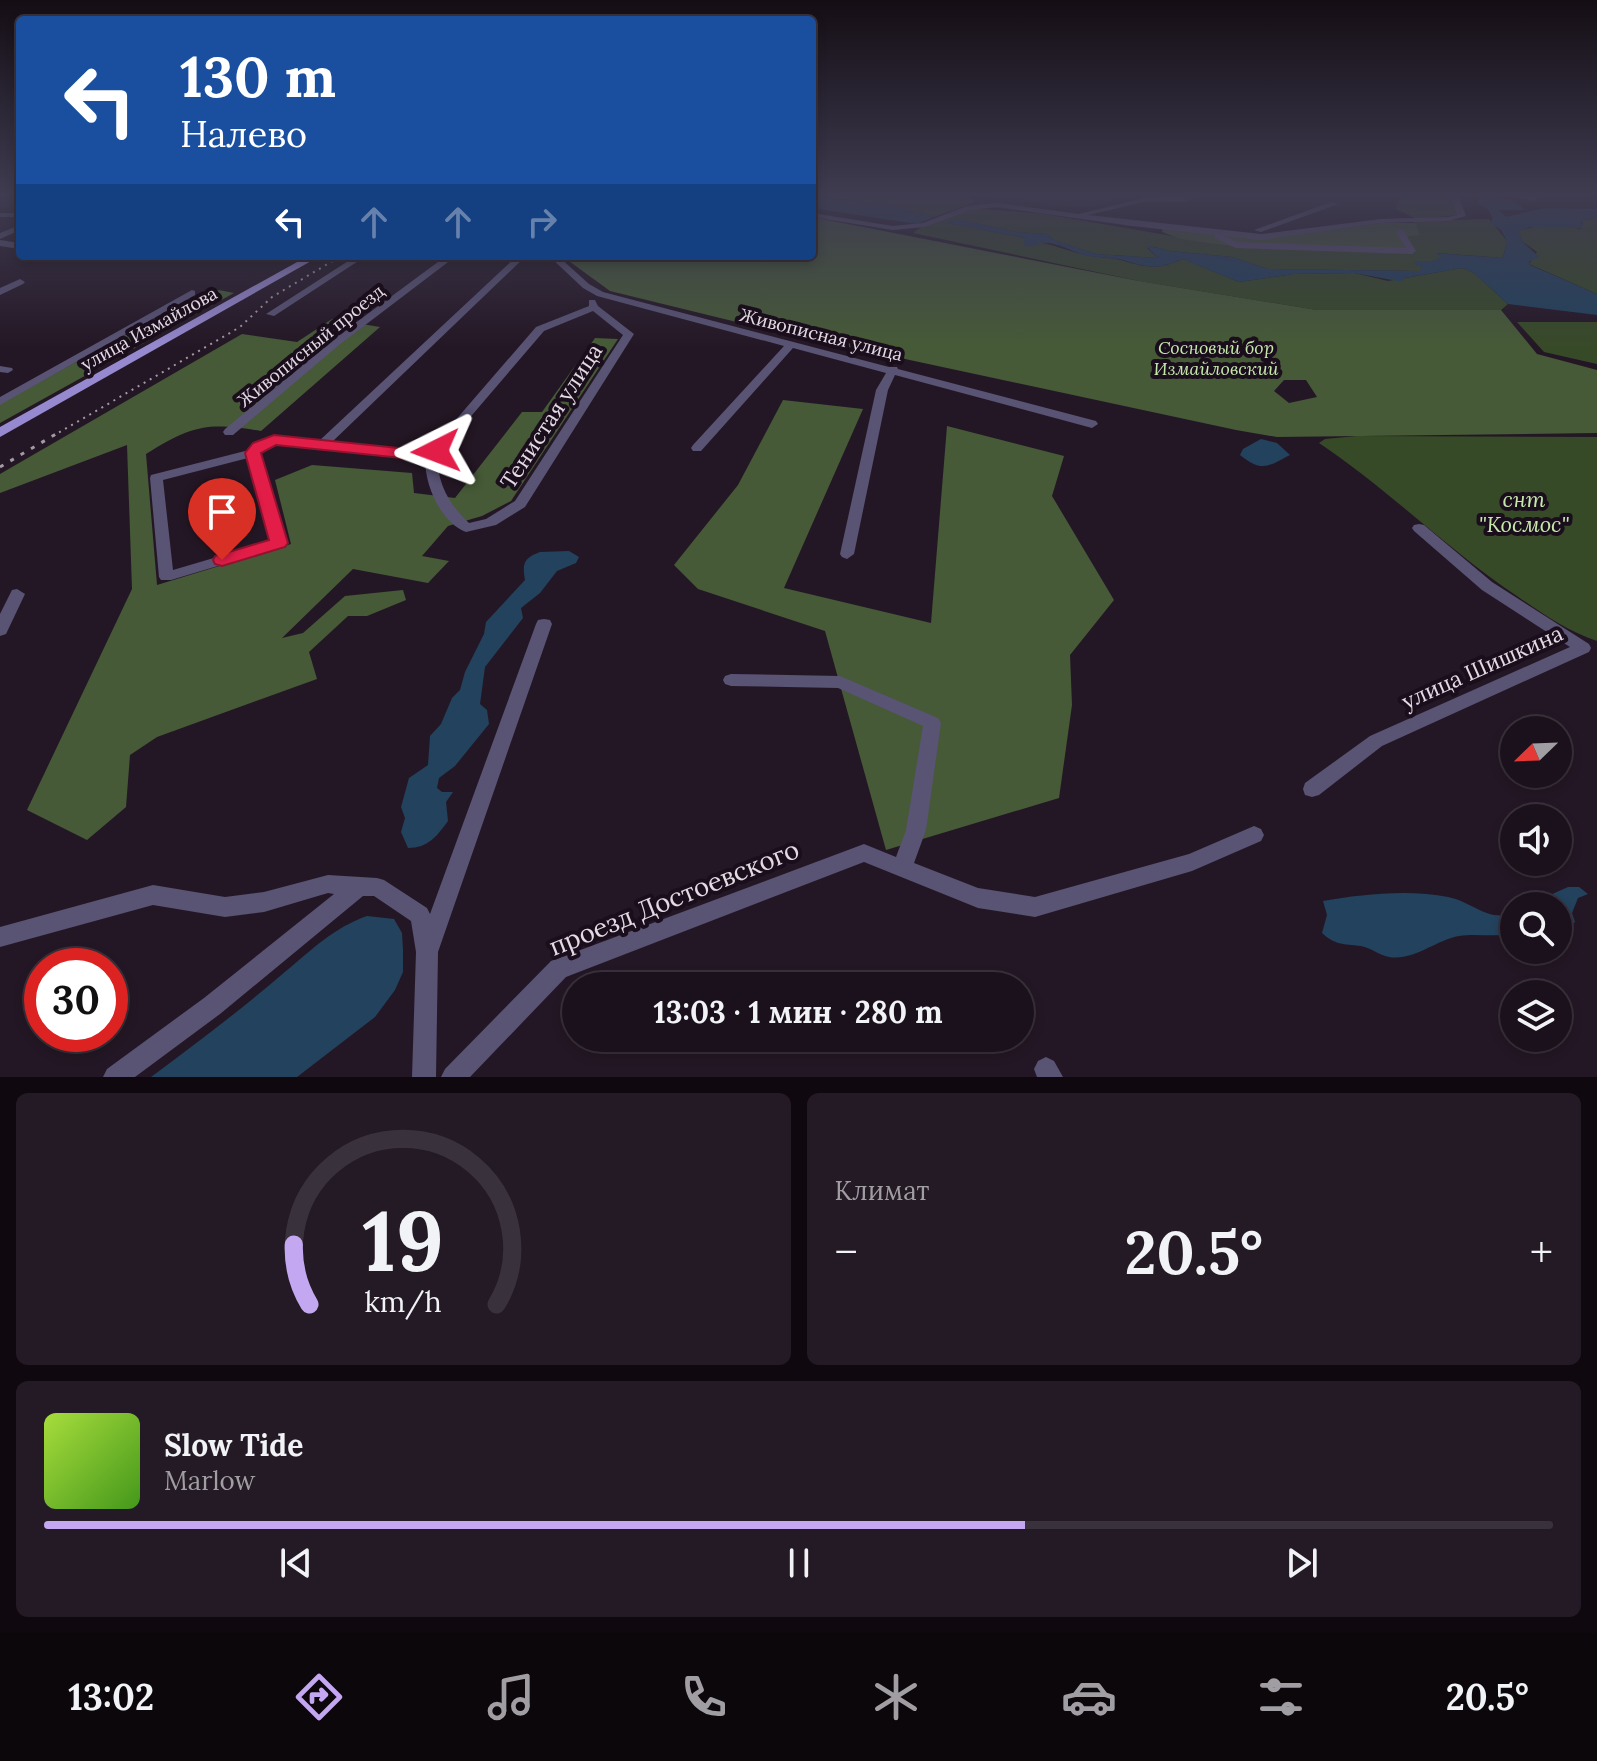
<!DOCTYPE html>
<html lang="ru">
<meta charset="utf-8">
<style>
:root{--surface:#1b111c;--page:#241a25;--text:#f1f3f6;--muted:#a09da3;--line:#39313b;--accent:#c4a7f1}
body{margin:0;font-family:Lora,serif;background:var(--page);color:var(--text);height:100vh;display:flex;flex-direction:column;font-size:30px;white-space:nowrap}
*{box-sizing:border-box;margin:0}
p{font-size:26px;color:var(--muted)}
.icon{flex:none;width:44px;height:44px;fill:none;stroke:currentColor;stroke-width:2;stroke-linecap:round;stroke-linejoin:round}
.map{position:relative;height:1077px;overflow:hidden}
.drawer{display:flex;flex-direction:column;gap:16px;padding:16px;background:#0f090f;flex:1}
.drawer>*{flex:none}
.banner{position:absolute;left:16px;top:16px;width:800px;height:244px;border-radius:8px;box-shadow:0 4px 12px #0003,0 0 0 2px var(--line);background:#1a4fa0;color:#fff;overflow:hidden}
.needle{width:52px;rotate:247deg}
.buttons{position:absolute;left:1500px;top:716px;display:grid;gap:16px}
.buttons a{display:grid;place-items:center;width:72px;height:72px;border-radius:50%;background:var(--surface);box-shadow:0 4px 12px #0003,0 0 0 2px var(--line);font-size:40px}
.speed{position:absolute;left:24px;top:948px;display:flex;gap:16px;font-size:40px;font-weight:700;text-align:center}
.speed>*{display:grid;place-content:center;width:104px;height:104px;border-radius:50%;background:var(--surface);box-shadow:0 4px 12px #0003,0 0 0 2px var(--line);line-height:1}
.speed .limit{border:12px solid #d22;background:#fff;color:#111}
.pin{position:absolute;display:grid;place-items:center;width:68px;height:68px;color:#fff;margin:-82px -34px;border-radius:50% 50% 50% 0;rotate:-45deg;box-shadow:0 0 8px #0007}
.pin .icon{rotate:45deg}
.me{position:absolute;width:88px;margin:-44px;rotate:267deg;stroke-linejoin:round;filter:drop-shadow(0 0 6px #0008)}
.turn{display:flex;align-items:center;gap:28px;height:168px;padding:0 32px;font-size:36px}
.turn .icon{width:104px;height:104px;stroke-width:2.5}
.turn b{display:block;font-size:56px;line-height:68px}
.lanes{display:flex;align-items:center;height:76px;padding:0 32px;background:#0003;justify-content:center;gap:40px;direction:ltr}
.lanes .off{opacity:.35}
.big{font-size:60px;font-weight:700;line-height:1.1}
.drawer .widget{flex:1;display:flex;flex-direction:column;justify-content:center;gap:12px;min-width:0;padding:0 28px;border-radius:12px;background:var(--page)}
.drawer .dial{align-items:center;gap:0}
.dial svg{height:208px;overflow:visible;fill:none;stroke:var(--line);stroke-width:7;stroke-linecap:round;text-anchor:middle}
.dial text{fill:var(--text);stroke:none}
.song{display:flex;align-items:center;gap:24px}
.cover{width:96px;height:96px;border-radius:12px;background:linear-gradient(135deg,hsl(80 70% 55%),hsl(100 70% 35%))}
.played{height:8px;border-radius:4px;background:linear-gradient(90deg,var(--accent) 65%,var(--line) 65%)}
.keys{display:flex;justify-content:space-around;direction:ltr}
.heat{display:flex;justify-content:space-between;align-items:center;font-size:44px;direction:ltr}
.drawer .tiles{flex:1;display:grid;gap:16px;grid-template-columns:1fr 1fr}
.widget:last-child{grid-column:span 2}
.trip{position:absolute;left:562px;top:972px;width:472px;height:80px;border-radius:40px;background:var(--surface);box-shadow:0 4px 12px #0003,0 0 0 2px var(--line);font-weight:700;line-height:80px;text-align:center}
.tab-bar{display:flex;height:128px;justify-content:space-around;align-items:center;background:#0b070b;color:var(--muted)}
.tab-bar .icon{width:56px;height:56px}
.tab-bar .active{color:var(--accent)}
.tab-bar b{font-size:36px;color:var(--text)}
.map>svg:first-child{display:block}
</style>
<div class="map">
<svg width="1597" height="1077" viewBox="0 0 1597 1077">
<rect width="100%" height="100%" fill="#241725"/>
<path fill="#2e1c30" d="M985 196H1136L1083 208Z"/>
<path fill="#374a28" d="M820 196H966L975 202 934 217 893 206Z
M1400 196H1449L1457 215 1417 219 1396 209Z
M970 208 1044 214 1231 246 1402 236 1415 223 1412 221 1489 219 1507 241 1503 258 1437 253 1443 257 1422 266 1421 271 1268 269 1232 257 1170 251 1150 246 1147 248 1158 258 1096 254 1054 240 1047 234 1016 232 957 219 947 223 1025 238 1026 241C1053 243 1063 250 1086 255 1098 258 1112 257 1124 261 1149 268 1158 270 1183 259L1239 282 1294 274 1354 273 1388 281 1462 268 1474 273 1508 304 1501 310H1317L1139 281 913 233 924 225Z
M1597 217V294L1529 264 1537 252 1522 241 1519 231C1538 224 1561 225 1581 229L1583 220Z
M1517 322H1597V364L1544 352Z
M1357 436 1597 437V641C1567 631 1543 614 1517 596 1448 550 1388 489 1319 443L1325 439Z"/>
<path fill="#465a37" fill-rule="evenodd" d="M812 217 1139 281 1317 310H1501L1537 354 1597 370V433L1277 437 1236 430 761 328 610 291 562 256H812ZM1284 380H1306L1317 397 1289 403 1274 391Z
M1381 223H1415L1420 235 1402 237 1412 251 1231 246 1181 239 1162 232 1163 228 1263 239Z
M219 290 234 293 0 423V404L201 293Z
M332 319 380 327 261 431C207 422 193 425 146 454L157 585 291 544 275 480 312 465 412 473 414 493 455 498 522 412H542L595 338 618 339 511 501 482 516 448 526 422 556 449 561 428 583 353 569 282 638 303 633 345 596 403 590 406 600 367 616H348L309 652 317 679 157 737 130 755 126 807 87 840 27 810 132 589 127 445 0 493V474L242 334 297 342Z
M783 400 863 409 784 588 931 623 947 426 1064 456 1052 496 1114 600 1070 655 1072 705 1059 798 886 850 825 631 698 589 674 565 738 485Z"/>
<path fill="#23425d" d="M812 196 893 206 934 217 917 224 812 208Z
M1482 196C1496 196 1515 198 1524 210H1498L1506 217 1544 208 1597 209V217L1583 220 1581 224 1584 228 1529 227 1519 231 1522 241 1539 257 1529 262 1530 265 1597 294V315L1508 304 1474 273 1462 268 1404 278 1403 282 1354 273 1294 274 1239 282 1183 259C1157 270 1149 268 1123 260 1111 257 1097 258 1085 255 1066 250 1051 236 1031 247L1023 245 1025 238 946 223 957 219 1016 232 1047 234 1054 240 1096 254 1158 258 1147 247 1150 246 1170 251 1232 257 1268 269 1420 271 1422 267 1414 264 1416 261H1432L1442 257 1434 253 1503 258 1507 241 1501 230 1490 223 1493 218 1488 209 1477 203Z
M1261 439 1277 443 1290 455C1269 466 1262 473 1240 455L1243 449Z
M540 552 569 551 579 557 576 563 557 571 540 593 521 608 523 618 485 667 480 704 487 710 489 724 455 766 439 778 437 788 442 792H453L446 802 448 821C437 836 428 848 408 848L401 832 405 818 401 807 409 778 428 765 430 736 441 724 452 698 460 690 465 672 484 634 486 622 525 580C522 563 524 558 540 552Z
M1568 887H1579L1588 894 1578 898 1572 913 1575 922 1558 937V906H1514V933C1495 938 1478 933 1459 936 1436 940 1414 961 1389 957 1379 955 1371 948 1361 946 1343 944 1335 945 1322 933L1327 915 1323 901C1361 894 1410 889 1448 897 1473 902 1485 921 1513 914L1517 898 1548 896Z
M367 916 394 919 402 933 403 950V972L395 990 375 1017 297 1077H151C197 1043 243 1008 286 971 313 949 333 928 367 916Z"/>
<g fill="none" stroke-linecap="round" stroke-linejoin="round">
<path fill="#595374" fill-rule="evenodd" d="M1187 196H1197L1185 202 1148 201 1088 215 1261 234 1381 219 1448 217 1457 215 1450 196H1458L1466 216 1448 221 1381 223 1261 240 1224 236 1238 242 1406 248 1396 232 1400 230H1403L1416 251 1412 254 1236 248 1215 238V235L1132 226 997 207 971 210 924 227 893 230 812 217V213L893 226 923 223 967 206 997 203 1079 214 1148 197Z
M1510 196H1539L1533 201Z
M1331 202 1338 204 1261 232 1254 230Z
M0 213H20V217H0Z
M20 225V230L0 239V233Z
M0 240 20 243V249L0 246Z
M356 256H366L274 316 266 314Z
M446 256H456L339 345 233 435H225L223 432 225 429 331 341Z
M517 256H526L332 442 428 452 536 327 589 306V300H595L598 306 634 334 525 507 496 525 466 532C440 522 425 485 425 459L275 444 262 449 259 453 286 543 284 546 171 580H161L159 577 150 478 151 475 249 450C264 429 297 439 319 441ZM593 311 623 335 515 501 486 519 469 523C449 504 438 485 437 456L544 331ZM248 458 271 541 173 570 163 480Z
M549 256H558L589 284 603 292 889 367H897L898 369 1096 421 1098 424 1092 428 895 375 888 390 854 554 847 559 842 557 840 554 876 390 886 373 793 348 701 451H693L691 448 693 445 784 346 597 296 583 288Z
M20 279 25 282 23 284 0 295V288Z
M192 290 195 291V295L0 405V397Z
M0 366 12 368 13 370 8 373 0 372Z
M1419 524 1424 525 1492 582 1589 644 1591 648 1589 652 1382 746 1319 795 1312 797 1305 795 1303 789 1305 783 1370 736 1570 647 1482 590 1414 531 1412 528 1414 525Z
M17 589 25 594 6 634 0 636V614L12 590Z
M544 619 550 620 552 624 438 952 436 1077H412L416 952 411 921 374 896H363L220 1014 135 1077H103L107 1069 204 998 334 894 328 893 264 912 225 917 153 905 0 947V927L153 885 225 897 264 892 328 875 377 878 384 880 427 908 430 914 536 624 538 620Z
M731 674 840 676 938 718 941 723 926 830 914 863 978 888 1035 897 1189 854 1254 826 1261 829 1264 835 1261 841 1192 871 1035 917 978 908 864 862 566 977 470 1077H441L445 1069 551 961 864 844 896 857 906 830 923 726 838 688 731 686 725 684 723 680 725 676Z
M1046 1057 1054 1061 1063 1077H1037L1034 1069 1038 1061Z"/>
<path fill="#9689cf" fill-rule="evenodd" d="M308 256H320L0 437V427Z"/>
<path stroke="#a49aa5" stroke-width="2" stroke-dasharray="2 5" stroke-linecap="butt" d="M53 436 240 327 272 297 341 256"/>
<path stroke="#a49aa5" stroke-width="3" stroke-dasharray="4 8" stroke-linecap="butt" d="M0 467 56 434"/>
</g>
<linearGradient id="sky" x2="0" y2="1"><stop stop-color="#140d14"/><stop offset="0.56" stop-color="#3f3c51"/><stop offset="1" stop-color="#3f3c51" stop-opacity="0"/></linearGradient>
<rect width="1597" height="347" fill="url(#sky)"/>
<path fill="#e11d48" stroke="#92132f" stroke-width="2" d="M274 435 427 451 436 446 444 451 437 460 431 461 276 445 261 453 288 543 285 547 222 566 215 564 213 560 215 556 269 540 245 453 253 443Z"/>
<g text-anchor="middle" stroke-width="8" stroke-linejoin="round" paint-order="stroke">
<g font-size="18" fill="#e3dae4" stroke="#1a0e1c">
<text transform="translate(149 329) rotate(-29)" y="6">улица Измайлова</text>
<text transform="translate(821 335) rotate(14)" y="6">Живописная улица</text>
<text transform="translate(311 346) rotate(-39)" y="6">Живописный проезд</text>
</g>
<g font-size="18" font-style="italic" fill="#c6e9ab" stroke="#1a0e1c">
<text x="1216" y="354">Сосновый бор<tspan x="1216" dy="21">Измайловский</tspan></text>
</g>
<g font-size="22" fill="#e3dae4" stroke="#1a0e1c">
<text transform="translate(551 416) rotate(-57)" y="8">Тенистая улица</text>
<text transform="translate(1482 667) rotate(-24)" y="8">улица Шишкина</text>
</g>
<g font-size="22" font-style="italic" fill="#c6e9ab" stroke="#1a0e1c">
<text x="1524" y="507">снт<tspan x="1524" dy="25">"Космос"</tspan></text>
</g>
<g font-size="26" fill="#e3dae4" stroke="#1a0e1c">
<text transform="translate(674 898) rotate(-22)" y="9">проезд Достоевского</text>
</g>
</g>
</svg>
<div class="buttons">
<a><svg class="needle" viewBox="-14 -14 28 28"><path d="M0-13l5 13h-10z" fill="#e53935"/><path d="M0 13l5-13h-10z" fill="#a09da3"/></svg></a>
<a><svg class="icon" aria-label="sound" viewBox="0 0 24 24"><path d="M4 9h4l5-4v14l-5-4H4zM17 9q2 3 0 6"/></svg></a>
<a><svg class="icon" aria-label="search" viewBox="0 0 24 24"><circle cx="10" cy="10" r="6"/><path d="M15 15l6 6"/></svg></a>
<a><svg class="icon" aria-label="layers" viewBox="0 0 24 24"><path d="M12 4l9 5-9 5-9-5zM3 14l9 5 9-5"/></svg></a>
</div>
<div class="speed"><div class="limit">30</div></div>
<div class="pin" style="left:222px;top:560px;background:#d93025"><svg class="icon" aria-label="arrive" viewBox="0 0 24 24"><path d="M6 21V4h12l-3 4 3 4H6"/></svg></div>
<svg class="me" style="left:436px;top:451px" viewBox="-20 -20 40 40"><path d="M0-17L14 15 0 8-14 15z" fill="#e11d48" stroke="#fff" stroke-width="4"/></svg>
<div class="trip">13:03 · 1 мин · 280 m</div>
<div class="banner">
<div class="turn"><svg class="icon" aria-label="left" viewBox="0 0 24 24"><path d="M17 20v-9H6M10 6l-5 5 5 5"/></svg><div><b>130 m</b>Налево</div></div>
<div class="lanes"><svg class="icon" aria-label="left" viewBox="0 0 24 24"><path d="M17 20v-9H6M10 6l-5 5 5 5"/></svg><svg class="icon off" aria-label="ahead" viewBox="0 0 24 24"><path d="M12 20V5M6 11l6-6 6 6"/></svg><svg class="icon off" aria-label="ahead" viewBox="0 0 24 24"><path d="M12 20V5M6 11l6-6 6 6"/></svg><svg class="icon off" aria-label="right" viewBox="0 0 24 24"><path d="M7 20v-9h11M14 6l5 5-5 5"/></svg></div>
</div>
</div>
<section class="drawer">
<div class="tiles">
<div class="widget dial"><svg viewBox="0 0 100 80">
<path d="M14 69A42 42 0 1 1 86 69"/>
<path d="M14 69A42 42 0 0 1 8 46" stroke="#c4a7f1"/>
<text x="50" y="56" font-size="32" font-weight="700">19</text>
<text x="50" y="72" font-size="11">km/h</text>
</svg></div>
<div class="widget"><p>Климат</p>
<div class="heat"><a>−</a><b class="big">20.5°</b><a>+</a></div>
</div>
<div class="widget">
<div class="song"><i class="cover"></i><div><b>Slow Tide</b><p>Marlow</p></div></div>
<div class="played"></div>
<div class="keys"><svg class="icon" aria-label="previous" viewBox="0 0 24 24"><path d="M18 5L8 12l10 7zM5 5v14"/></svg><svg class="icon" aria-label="pause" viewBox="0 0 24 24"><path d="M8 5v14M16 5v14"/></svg><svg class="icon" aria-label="next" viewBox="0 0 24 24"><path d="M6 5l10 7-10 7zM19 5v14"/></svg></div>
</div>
</div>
</section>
<nav class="tab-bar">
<b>13:02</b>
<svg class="icon active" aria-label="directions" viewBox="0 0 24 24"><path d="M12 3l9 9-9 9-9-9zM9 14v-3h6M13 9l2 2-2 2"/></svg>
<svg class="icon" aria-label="music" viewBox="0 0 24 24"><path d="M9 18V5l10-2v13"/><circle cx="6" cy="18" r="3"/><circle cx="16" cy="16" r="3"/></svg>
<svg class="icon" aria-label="phone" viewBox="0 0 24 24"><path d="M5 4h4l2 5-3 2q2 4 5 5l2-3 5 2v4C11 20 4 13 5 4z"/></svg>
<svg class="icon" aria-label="climate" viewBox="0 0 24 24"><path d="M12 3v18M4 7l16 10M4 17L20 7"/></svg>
<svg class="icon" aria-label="car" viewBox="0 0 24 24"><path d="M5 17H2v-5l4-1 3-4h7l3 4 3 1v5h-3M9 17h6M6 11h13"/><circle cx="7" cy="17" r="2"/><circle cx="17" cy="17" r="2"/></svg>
<svg class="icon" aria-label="filters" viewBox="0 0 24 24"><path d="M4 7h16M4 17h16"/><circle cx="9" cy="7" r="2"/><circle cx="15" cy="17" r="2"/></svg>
<b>20.5°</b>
</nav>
